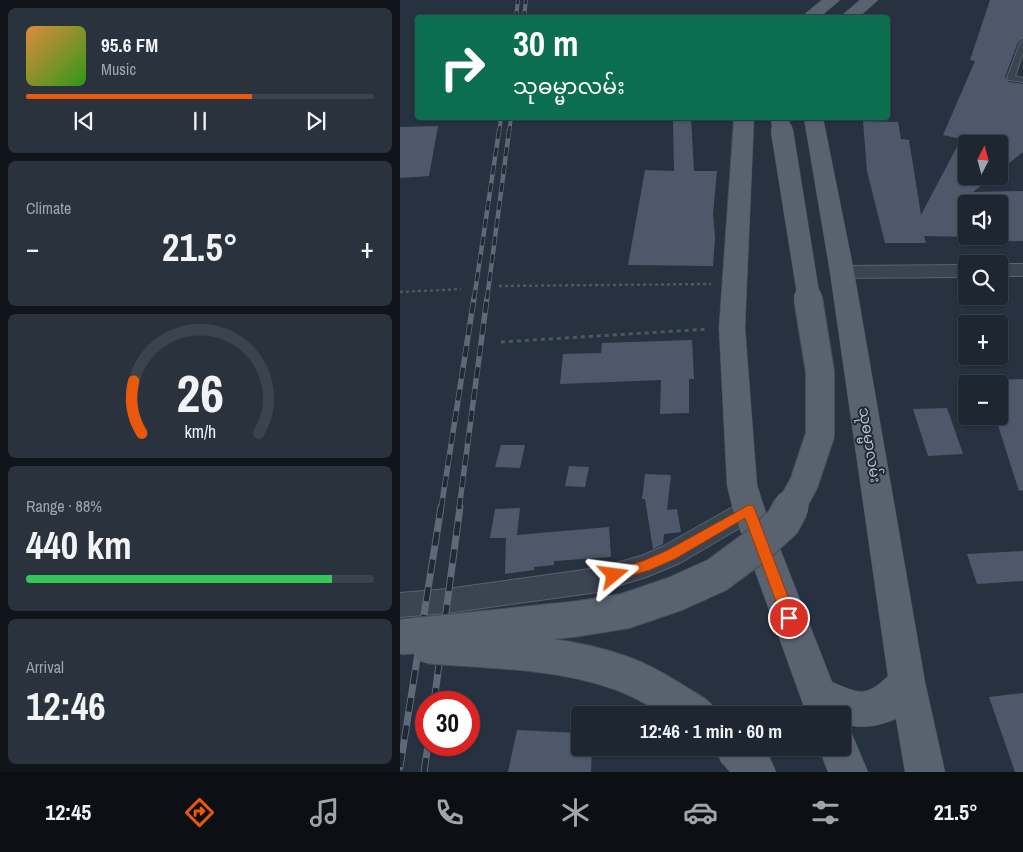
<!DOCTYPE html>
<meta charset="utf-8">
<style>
:root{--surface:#1d2631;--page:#2a323d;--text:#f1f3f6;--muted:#a0a5ab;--line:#3b434d;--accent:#ea580c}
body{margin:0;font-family:"Archivo Narrow","Noto Sans Myanmar",sans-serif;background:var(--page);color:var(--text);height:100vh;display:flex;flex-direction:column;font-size:19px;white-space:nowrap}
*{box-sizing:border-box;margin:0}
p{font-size:16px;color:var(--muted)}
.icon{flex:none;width:28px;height:28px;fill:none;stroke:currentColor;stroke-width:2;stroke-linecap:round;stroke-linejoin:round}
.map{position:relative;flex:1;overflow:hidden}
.details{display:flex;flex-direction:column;gap:8px;padding:8px;background:#10151b;width:400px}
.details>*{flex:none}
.hud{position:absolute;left:15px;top:15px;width:475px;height:105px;border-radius:5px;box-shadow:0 1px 4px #0004,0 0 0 1px var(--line);background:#0b6e4f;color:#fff;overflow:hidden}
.needle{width:32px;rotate:6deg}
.tools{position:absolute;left:558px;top:135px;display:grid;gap:10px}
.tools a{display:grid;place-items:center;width:50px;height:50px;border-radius:5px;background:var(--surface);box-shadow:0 1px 4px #0004,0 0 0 1px var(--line);font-size:25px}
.speed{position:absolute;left:15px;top:691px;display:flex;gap:10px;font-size:25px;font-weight:700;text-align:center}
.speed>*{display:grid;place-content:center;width:65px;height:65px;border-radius:50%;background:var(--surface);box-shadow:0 1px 4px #0004,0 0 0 1px var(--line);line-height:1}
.speed .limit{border:8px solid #d22;background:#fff;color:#111}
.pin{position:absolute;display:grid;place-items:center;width:42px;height:42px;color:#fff;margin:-21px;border:2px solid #fff;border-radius:50%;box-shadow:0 1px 5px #0007}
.me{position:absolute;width:55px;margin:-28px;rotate:74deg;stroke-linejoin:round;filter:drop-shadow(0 0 4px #0008)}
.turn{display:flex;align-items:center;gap:18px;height:105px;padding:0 15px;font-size:22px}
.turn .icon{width:65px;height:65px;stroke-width:2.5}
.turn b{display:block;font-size:35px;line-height:42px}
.big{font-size:38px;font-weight:800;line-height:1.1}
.details .card{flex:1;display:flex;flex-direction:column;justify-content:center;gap:8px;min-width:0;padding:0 18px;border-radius:8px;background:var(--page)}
.details .dial{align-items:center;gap:0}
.dial svg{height:130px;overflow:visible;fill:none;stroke:var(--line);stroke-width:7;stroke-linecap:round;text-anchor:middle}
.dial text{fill:var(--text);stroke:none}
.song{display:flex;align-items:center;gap:15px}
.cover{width:60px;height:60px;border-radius:8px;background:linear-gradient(135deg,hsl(30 70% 55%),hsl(110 70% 35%))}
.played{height:5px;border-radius:2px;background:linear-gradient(90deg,var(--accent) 65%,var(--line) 65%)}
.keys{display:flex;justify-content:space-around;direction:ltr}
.heat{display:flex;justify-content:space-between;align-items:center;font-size:28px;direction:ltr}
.charge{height:8px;border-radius:4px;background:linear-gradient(90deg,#34c759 88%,var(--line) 0)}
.trip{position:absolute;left:171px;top:706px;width:280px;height:50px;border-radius:5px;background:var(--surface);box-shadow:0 1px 4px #0004,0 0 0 1px var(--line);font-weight:800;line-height:50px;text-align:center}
.tabs{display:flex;height:80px;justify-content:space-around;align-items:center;background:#0c0f14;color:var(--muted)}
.tabs .icon{width:35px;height:35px}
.tabs .on{color:var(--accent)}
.tabs b{font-size:22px;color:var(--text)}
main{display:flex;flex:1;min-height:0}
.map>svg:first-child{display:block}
</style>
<main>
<section class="details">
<div class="card">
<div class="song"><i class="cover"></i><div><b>95.6 FM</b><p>Music</p></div></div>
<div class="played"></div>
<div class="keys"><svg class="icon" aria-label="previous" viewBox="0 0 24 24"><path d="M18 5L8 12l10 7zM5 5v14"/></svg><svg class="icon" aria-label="pause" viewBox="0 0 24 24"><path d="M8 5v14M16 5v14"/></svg><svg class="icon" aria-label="next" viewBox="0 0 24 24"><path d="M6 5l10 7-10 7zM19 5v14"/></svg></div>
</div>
<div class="card"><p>Climate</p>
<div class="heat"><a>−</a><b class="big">21.5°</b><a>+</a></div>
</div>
<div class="card dial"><svg viewBox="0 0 100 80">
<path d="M14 69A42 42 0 1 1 86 69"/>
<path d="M14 69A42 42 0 0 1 9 37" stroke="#ea580c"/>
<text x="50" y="56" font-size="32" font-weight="700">26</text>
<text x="50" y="72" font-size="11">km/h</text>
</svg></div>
<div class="card"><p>Range · 88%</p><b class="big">440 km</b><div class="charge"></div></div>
<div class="card"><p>Arrival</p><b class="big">12:46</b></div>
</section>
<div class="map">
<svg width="623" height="772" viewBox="0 0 623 772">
<rect width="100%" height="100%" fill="#273241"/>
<path fill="#4d596a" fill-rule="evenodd" d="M590 0H623V39L618 42 605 77 608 82 623 84V152L599 171V144H566V176H593L573 192 623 191V241L574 242 572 237 524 236 526 243H485L467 171 463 121 498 122 501 139 509 140 521 215 561 139 543 135 575 61 570 60ZM566 204H599V236H566Z
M273 118H291L294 171H317L313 214 315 238 313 266 228 265 245 170 274 171Z
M38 126 29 176 0 178V127Z
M292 340 294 379H289V413L260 414 261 380 160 384 163 354 201 353 202 343Z
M623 379V490L619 491 595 416H599V384H584L583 380Z
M547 408 563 454 528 456 513 409Z
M101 445H125L120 468 95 467Z
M169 466 189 467 185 487 165 486Z
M245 474 271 475 267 510 277 509 281 532 264 534 263 544 253 549 245 499H242Z
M120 508 117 535 209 527 211 557 154 561V565L134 567V570L105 574 106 538H90L95 509Z
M623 551V581L577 584 567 554Z
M623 693V772H615L589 697Z
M117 730 180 733V748H192L191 772H108Z"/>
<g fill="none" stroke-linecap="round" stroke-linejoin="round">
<defs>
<path id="service" d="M623 41V53L615 76 623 78V82L608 80 607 78 620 43Z"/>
<path id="minor" d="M599 264H623V276H599Z
M566 265V277L442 278 435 276 432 272 435 268 442 266Z
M349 500 358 503 362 510 358 517 280 563 246 577 198 592 47 613 0 617V593L47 589 198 568 241 556 262 547 340 503Z"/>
<path id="primary" d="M422 0H440L419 18H400Z
M460 0H478L458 18H439Z
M334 118H354L345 328 357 485 365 510 432 682C458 693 466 698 488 676L430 272 404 118H423L454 272 525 682 545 772H505L496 719C479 726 460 730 442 723V715H407L333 510 327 485 319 328Z
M442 731 452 734 468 772H428L419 748H442Z
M316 748H360L370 758 376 772H330L321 762Z"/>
</defs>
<use href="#service" stroke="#59626e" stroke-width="2"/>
<use href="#minor" stroke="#59626e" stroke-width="2"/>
<use href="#primary" stroke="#454d5a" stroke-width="1"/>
<path stroke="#475b5f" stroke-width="2.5" stroke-dasharray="3 3" stroke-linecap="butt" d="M99 286 311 284
M0 292 61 289"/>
<path stroke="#475b5f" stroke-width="3" stroke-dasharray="4 4" stroke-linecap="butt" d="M101 342 308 329"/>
<use href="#service" fill="#3b4451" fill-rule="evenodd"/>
<use href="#minor" fill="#3b4451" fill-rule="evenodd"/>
<use href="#primary" fill="#596370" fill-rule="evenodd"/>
<defs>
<path id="rail-far3" d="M116 18 118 0
M124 18 126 0
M99 133 101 118
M109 133 111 118"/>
<path id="rail-far2" d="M74 299 99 131
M87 299 109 131"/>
<path id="rail-far1" d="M41 509 74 298
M59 509 87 298"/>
<path id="rail" d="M34 702 60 507
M0 767 41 507
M24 772 28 745"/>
</defs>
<use href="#rail-far3" stroke="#5e6877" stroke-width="4"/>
<use href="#rail-far2" stroke="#5e6877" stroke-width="4.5"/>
<use href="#rail-far1" stroke="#5e6877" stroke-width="5.5"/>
<use href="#rail" stroke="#5e6877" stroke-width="7"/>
<use href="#rail-far3" stroke="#202936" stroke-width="2.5" stroke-dasharray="7" stroke-linecap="butt"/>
<use href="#rail-far2" stroke="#202936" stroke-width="3" stroke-dasharray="9" stroke-linecap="butt"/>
<use href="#rail-far1" stroke="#202936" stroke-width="4" stroke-dasharray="11" stroke-linecap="butt"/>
<use href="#rail" stroke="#202936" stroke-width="5" stroke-dasharray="14" stroke-linecap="butt"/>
<defs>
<path id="primary-bridge-far3" d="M380 118 382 133"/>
<path id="primary-bridge-far2" d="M382 131 409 299"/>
<path id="primary-bridge-far1" d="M390 509 404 483 420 435V372L408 298"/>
<path id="primary-bridge" d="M0 637 176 619 225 611 275 594 317 575 359 544 383 522 391 507
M29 646C93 651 160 651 221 673 249 683 273 700 298 715"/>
</defs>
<use href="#primary-bridge-far3" stroke="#454d5a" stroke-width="19" stroke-linecap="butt"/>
<use href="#primary-bridge-far2" stroke="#454d5a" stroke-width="23" stroke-linecap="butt"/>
<use href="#primary-bridge-far1" stroke="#454d5a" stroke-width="30" stroke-linecap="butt"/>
<use href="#primary-bridge" stroke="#454d5a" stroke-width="37" stroke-linecap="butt"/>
<use href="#primary-bridge-far3" stroke="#596370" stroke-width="18"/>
<use href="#primary-bridge-far2" stroke="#596370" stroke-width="22"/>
<use href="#primary-bridge-far1" stroke="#596370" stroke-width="28"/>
<use href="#primary-bridge" stroke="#596370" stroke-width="35"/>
</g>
<path fill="#ea580c" stroke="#983908" d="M349 505 353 506 355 510 396 618 394 623 389 625 384 623 345 518 275 559 250 570 214 581 209 579 207 575 209 571 243 561 266 551Z"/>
<g text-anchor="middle" stroke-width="4" stroke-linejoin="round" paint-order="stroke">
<g font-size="15" fill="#b8bfcb" stroke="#202936">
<text transform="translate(470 445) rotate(81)" y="5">သုဓမ္မာလမ်း</text>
</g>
</g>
</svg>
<div class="tools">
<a><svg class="needle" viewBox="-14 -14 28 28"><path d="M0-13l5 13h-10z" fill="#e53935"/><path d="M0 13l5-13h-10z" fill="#a0a5ab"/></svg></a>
<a><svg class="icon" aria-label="sound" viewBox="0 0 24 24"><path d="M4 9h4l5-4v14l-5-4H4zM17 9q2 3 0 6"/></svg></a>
<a><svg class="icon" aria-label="search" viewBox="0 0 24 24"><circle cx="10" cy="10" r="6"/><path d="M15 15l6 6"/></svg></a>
<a>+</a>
<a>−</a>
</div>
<div class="speed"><div class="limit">30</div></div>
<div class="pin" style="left:389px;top:618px;background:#d93025"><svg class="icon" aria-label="arrive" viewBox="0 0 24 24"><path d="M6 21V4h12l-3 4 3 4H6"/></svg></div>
<svg class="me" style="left:214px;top:575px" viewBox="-20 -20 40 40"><path d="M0-17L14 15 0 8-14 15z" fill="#ea580c" stroke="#fff" stroke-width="4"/></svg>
<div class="trip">12:46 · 1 min · 60 m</div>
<div class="hud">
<div class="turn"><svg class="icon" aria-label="right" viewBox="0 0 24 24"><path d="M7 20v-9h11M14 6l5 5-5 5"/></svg><div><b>30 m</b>သုဓမ္မာလမ်း</div></div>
</div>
</div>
</main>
<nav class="tabs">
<b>12:45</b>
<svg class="icon on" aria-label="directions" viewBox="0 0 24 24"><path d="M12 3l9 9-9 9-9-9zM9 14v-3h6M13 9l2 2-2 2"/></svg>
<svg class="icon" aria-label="music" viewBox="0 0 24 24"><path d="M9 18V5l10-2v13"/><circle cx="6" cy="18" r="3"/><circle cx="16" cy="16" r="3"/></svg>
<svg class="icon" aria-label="phone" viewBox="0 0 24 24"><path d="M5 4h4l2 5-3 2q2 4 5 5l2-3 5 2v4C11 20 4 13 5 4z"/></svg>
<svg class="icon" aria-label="climate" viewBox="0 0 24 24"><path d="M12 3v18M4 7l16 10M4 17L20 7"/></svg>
<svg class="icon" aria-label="car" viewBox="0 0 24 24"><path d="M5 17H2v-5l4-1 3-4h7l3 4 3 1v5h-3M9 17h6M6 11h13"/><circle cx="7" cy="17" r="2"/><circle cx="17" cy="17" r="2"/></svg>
<svg class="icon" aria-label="filters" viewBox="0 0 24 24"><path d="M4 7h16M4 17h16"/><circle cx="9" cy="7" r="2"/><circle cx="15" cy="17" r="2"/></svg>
<b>21.5°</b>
</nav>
